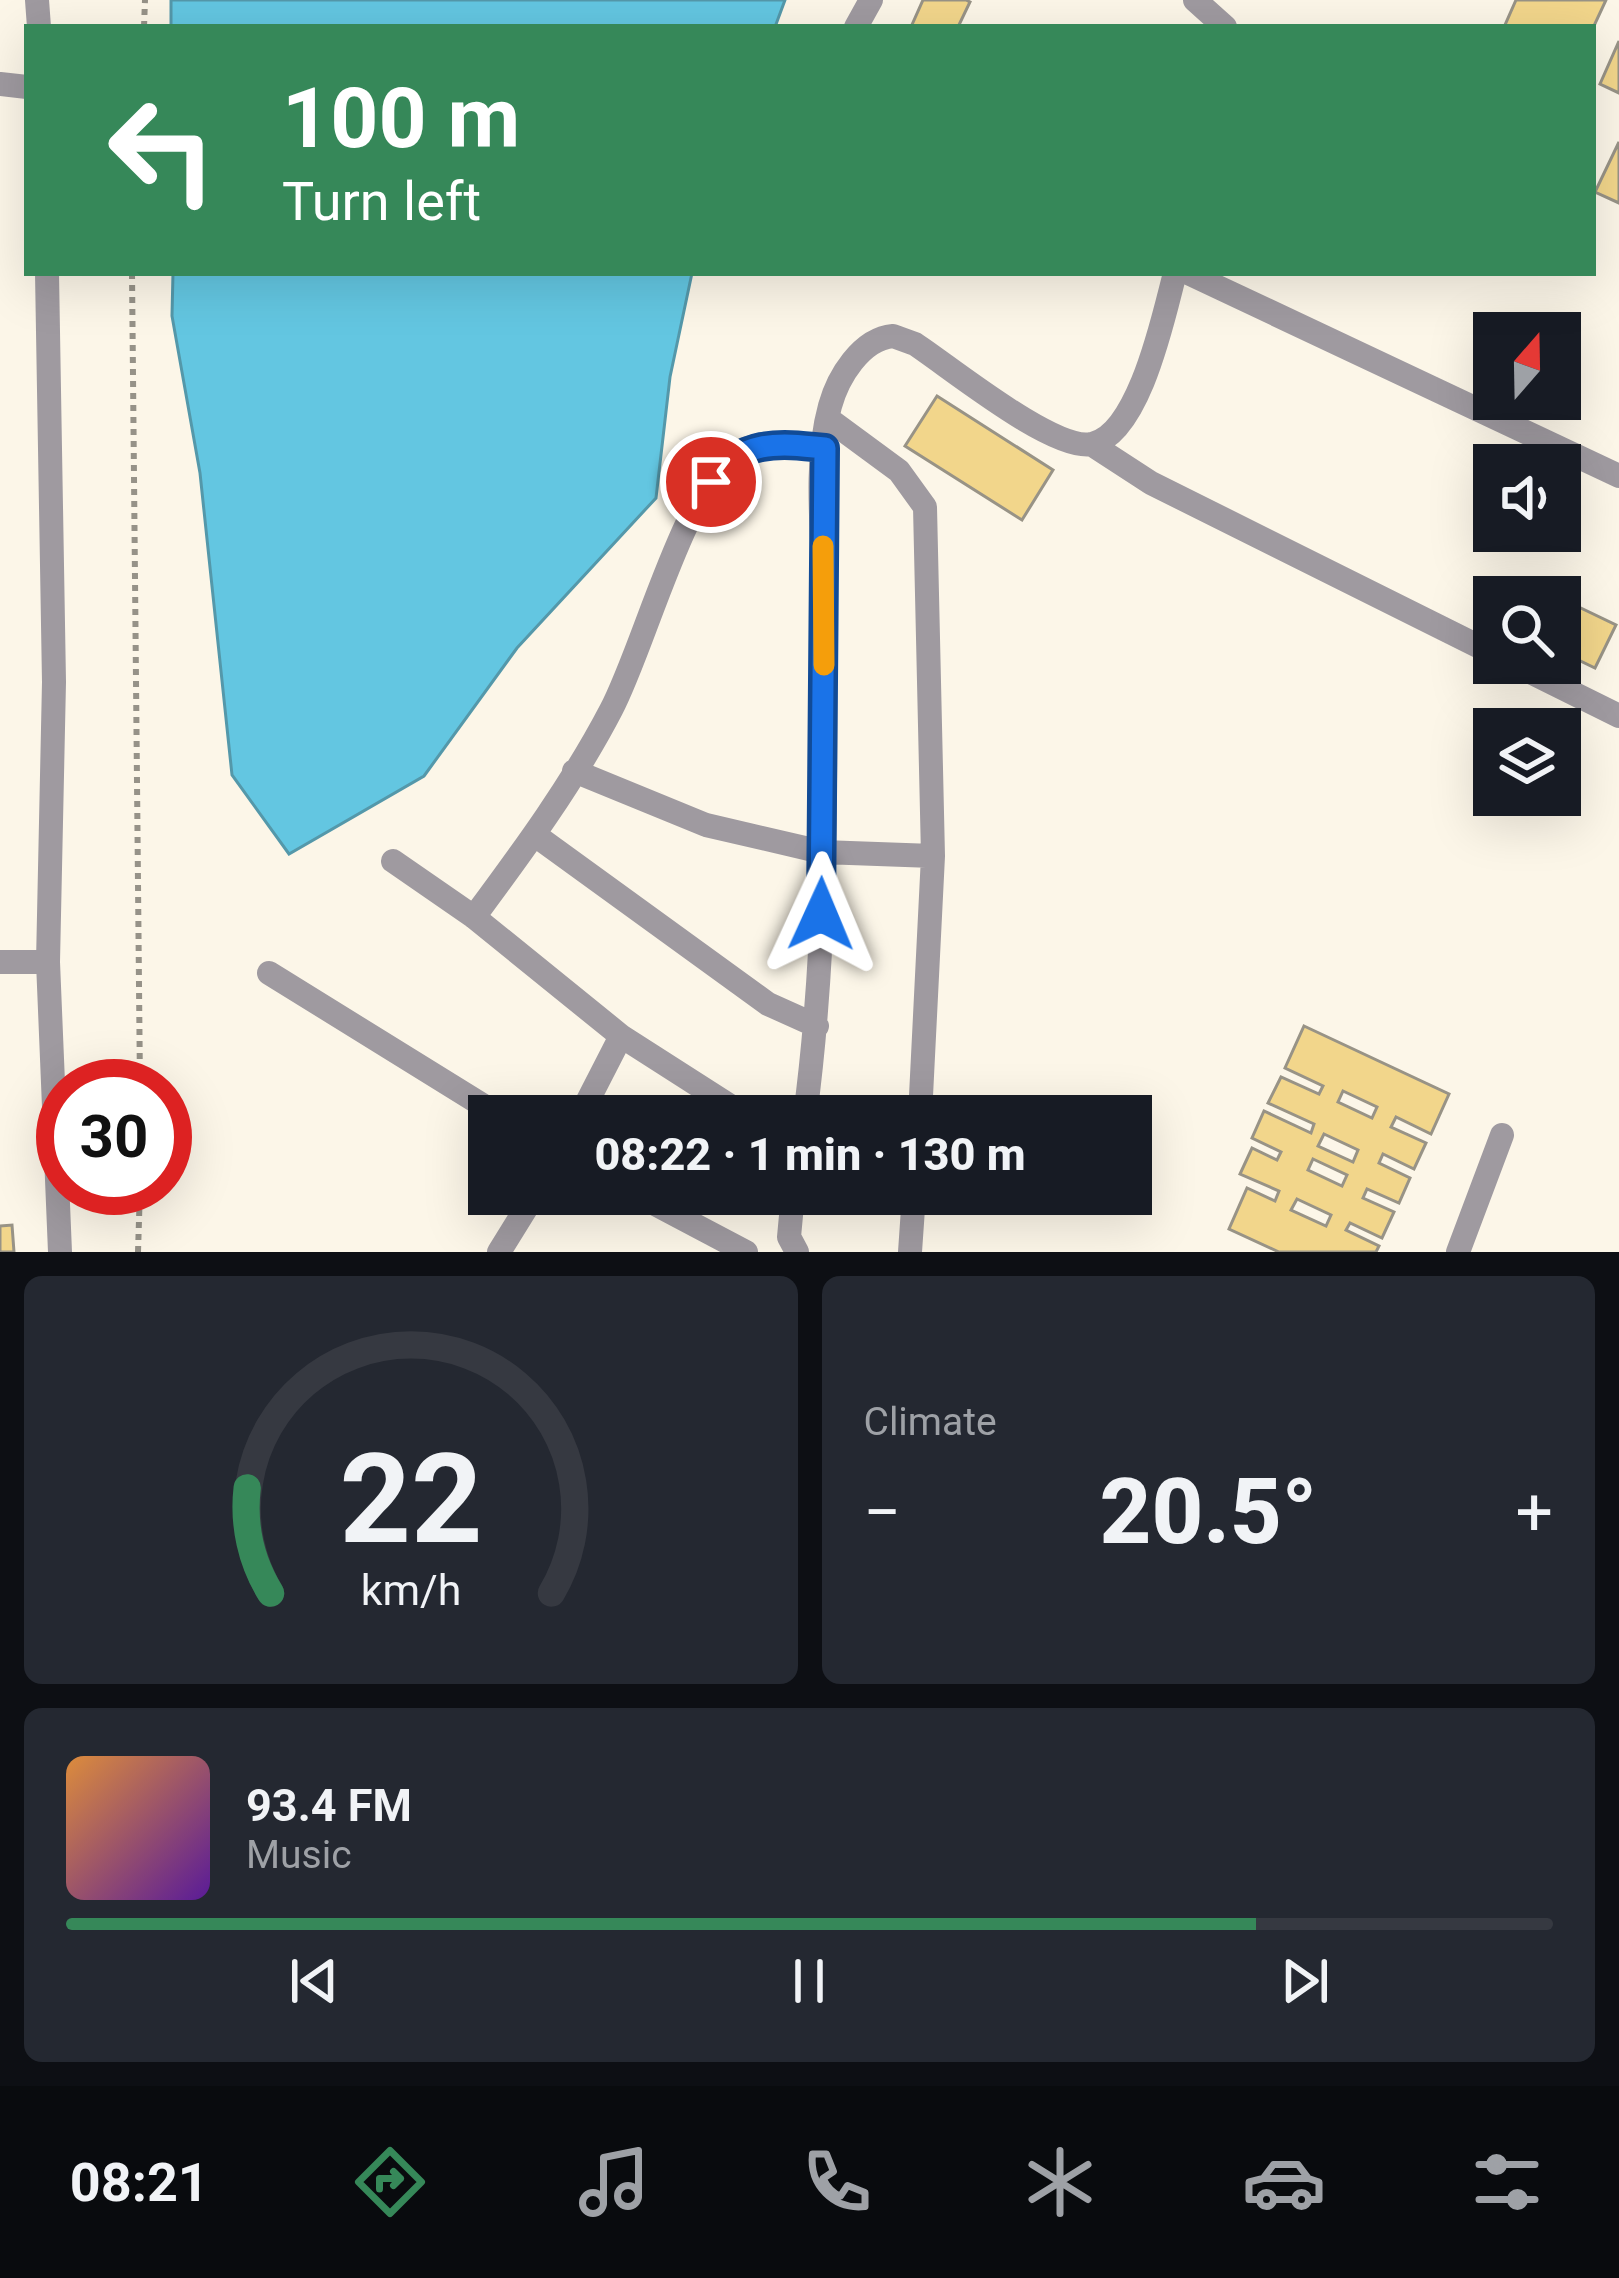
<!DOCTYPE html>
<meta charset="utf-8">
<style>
:root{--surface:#171b24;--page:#242831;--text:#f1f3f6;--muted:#9ea1a6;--line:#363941;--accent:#368859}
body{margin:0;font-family:Roboto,sans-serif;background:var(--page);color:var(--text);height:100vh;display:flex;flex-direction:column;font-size:45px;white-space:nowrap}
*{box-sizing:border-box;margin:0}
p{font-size:39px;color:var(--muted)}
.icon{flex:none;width:66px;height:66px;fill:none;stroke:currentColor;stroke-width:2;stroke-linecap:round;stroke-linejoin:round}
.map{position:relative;height:1252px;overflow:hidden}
.drawer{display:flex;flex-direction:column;gap:24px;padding:24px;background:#0d0f14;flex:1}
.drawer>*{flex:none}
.banner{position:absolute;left:24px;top:24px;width:1572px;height:252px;border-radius:0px;box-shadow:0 12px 48px #0002;background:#368859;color:#fff;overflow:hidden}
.needle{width:78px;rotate:20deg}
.controls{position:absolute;left:1473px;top:312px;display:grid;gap:24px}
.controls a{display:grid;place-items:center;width:108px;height:108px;border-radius:0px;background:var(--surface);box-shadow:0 12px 48px #0002;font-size:60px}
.speed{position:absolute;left:36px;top:1059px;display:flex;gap:24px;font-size:60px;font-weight:700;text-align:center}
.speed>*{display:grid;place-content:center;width:156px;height:156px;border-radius:50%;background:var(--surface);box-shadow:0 12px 48px #0002;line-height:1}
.speed .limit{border:18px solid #d22;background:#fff;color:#111}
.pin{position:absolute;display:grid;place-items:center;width:102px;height:102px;color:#fff;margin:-51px;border:6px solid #fff;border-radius:50%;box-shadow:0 3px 12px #0007}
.me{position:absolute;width:132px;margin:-66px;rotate:1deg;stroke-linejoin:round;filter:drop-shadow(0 0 9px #0008)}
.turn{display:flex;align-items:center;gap:42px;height:252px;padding:0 60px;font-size:54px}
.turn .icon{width:156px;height:156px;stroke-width:2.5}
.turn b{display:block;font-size:84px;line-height:102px}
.big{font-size:90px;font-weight:800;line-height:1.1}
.drawer .widget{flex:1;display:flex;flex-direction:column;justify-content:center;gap:18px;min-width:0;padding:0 42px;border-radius:18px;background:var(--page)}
.drawer .dial{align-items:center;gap:0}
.dial svg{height:312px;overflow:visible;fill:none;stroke:var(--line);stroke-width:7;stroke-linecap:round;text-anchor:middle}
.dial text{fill:var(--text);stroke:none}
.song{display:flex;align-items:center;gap:36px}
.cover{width:144px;height:144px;border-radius:18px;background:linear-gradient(135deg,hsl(30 70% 55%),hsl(270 70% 35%))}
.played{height:12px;border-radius:6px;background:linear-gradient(90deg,var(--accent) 80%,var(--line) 80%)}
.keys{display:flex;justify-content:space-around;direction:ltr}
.heat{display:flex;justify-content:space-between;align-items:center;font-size:66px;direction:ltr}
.drawer .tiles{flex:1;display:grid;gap:24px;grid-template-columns:1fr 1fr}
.widget:last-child{grid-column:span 2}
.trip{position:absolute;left:468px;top:1095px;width:684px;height:120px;border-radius:0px;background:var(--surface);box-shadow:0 12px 48px #0002;font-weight:800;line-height:120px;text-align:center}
.tab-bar{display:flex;height:192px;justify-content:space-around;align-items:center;background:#090b0e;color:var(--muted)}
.tab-bar .icon{width:84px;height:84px}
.tab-bar .selected{color:var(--accent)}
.tab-bar b{font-size:54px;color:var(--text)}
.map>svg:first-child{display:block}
</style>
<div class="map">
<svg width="1619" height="1252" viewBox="0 0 1619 1252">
<rect width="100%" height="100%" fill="#fcf6e8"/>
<path fill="#63c6e1" stroke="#5498aa" stroke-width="3" d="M171 0H785L775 27H171Z
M173 273H692L670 377 656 498 517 648 424 776 289 854 232 775 200 473 172 316Z"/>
<path fill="#f2d68b" stroke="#989386" stroke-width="3" fill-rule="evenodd" d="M923 0H966L970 2 958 27H911Z
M1516 0H1606L1593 28 1510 27 1505 25Z
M1619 41V93L1600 84Z
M1619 142V203L1595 192Z
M937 396 1053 470 1022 520 905 446Z
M1520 578 1559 597H1511Z
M1560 598 1616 625 1595 668 1560 651Z
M1304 1026 1449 1094 1431 1134 1396 1117 1391 1127 1426 1143 1414 1169 1383 1154 1379 1163 1410 1178 1399 1203 1367 1189 1363 1198 1394 1212 1382 1238 1350 1223 1346 1230 1379 1246 1376 1252H1279L1229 1229 1247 1188 1275 1201 1279 1191 1240 1174 1252 1148 1277 1160 1281 1152 1252 1138 1264 1111 1311 1133 1314 1124 1268 1103 1281 1077 1319 1094 1323 1086 1285 1068ZM1343 1091 1377 1107 1372 1118 1338 1102ZM1324 1134 1358 1150 1353 1162 1318 1146ZM1313 1159 1347 1175 1342 1186 1308 1170ZM1297 1199 1331 1215 1326 1226 1291 1210Z
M12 1225 14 1252H0V1226Z"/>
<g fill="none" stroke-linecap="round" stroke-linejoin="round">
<path stroke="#969288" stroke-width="6" stroke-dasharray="6 6" stroke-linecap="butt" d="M144 27 145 0
M132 273 140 1086
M138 1252 140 1188"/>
<path stroke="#9f9aa0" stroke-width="24" d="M37 0 39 27
M1195 0 1225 27
M856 27 871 0
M0 84 27 87
M47 273 54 682 48 962 60 1252
M1188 273 1619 476
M827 418 899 471 925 507 933 856 920 1116
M1091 444 1151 483 1494 654
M1512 663 1619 716
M574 771 706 825 822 852 933 856
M535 835 768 1004 817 1026
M393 861 474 917 621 1036
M474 917C523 851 573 783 611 710 644 648 683 492 735 455 759 437 797 445 825 448
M0 962H48
M269 973 500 1116
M580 1116 621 1036 746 1116
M805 1116C827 951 826 782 825 615 825 549 812 471 830 406 838 377 861 339 893 336L915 344C950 367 1054 452 1092 444 1140 433 1164 314 1175 273
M636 1194 746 1252
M793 1194 789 1237 797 1252
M499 1252 535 1194
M910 1252 914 1194
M1458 1252 1502 1135"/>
</g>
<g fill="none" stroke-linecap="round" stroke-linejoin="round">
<defs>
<path id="route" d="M711 482C741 439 778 443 825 448L821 914"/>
</defs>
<use href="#route" stroke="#114b97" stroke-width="30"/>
<use href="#route" stroke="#1a73e8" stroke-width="21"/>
<path stroke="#f59e0b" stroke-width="21" d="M823 546 824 665"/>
</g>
</svg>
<div class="controls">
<a><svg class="needle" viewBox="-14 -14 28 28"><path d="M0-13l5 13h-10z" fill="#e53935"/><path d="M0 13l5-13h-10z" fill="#9ea1a6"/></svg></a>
<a><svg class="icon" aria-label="sound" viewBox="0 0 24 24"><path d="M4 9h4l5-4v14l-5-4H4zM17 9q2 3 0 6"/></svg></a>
<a><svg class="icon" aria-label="search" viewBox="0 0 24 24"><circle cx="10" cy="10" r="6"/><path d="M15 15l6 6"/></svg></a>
<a><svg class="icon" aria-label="layers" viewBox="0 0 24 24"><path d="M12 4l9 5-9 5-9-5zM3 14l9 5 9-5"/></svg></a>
</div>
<div class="speed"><div class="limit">30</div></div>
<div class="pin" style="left:711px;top:482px;background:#d93025"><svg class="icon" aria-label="arrive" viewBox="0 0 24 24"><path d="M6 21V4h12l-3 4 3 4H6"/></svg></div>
<svg class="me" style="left:821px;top:914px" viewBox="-20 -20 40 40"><path d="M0-17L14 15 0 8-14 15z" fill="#1a73e8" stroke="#fff" stroke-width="4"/></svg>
<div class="trip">08:22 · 1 min · 130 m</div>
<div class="banner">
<div class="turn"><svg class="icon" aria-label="left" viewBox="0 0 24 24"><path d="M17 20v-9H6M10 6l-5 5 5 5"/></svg><div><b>100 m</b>Turn left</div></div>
</div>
</div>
<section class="drawer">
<div class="tiles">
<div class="widget dial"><svg viewBox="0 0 100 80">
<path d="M14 69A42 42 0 1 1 86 69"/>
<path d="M14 69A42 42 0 0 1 8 42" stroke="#368859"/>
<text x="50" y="56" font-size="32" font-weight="700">22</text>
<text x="50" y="72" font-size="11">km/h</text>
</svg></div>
<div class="widget"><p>Climate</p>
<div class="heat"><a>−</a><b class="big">20.5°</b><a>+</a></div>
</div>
<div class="widget">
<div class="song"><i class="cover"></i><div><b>93.4 FM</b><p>Music</p></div></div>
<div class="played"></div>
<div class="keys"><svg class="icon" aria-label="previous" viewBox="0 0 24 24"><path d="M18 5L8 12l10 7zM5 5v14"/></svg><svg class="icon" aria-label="pause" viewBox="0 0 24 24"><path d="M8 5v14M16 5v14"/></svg><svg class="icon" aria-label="next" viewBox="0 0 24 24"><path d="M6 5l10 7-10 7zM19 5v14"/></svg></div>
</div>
</div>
</section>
<nav class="tab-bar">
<b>08:21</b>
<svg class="icon selected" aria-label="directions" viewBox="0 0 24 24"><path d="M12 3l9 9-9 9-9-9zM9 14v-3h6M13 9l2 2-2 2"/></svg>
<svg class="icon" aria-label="music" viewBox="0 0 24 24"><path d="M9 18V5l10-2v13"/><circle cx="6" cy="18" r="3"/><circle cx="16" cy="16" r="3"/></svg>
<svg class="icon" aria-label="phone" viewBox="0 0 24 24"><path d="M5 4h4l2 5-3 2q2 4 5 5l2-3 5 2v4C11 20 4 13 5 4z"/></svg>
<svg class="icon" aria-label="climate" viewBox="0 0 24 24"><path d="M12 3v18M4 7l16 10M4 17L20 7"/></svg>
<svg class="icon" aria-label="car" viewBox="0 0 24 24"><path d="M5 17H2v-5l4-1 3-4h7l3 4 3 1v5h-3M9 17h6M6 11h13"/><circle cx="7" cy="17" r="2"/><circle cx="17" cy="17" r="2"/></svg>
<svg class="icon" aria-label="filters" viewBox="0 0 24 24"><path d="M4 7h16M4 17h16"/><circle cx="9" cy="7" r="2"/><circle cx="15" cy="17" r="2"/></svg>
</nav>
